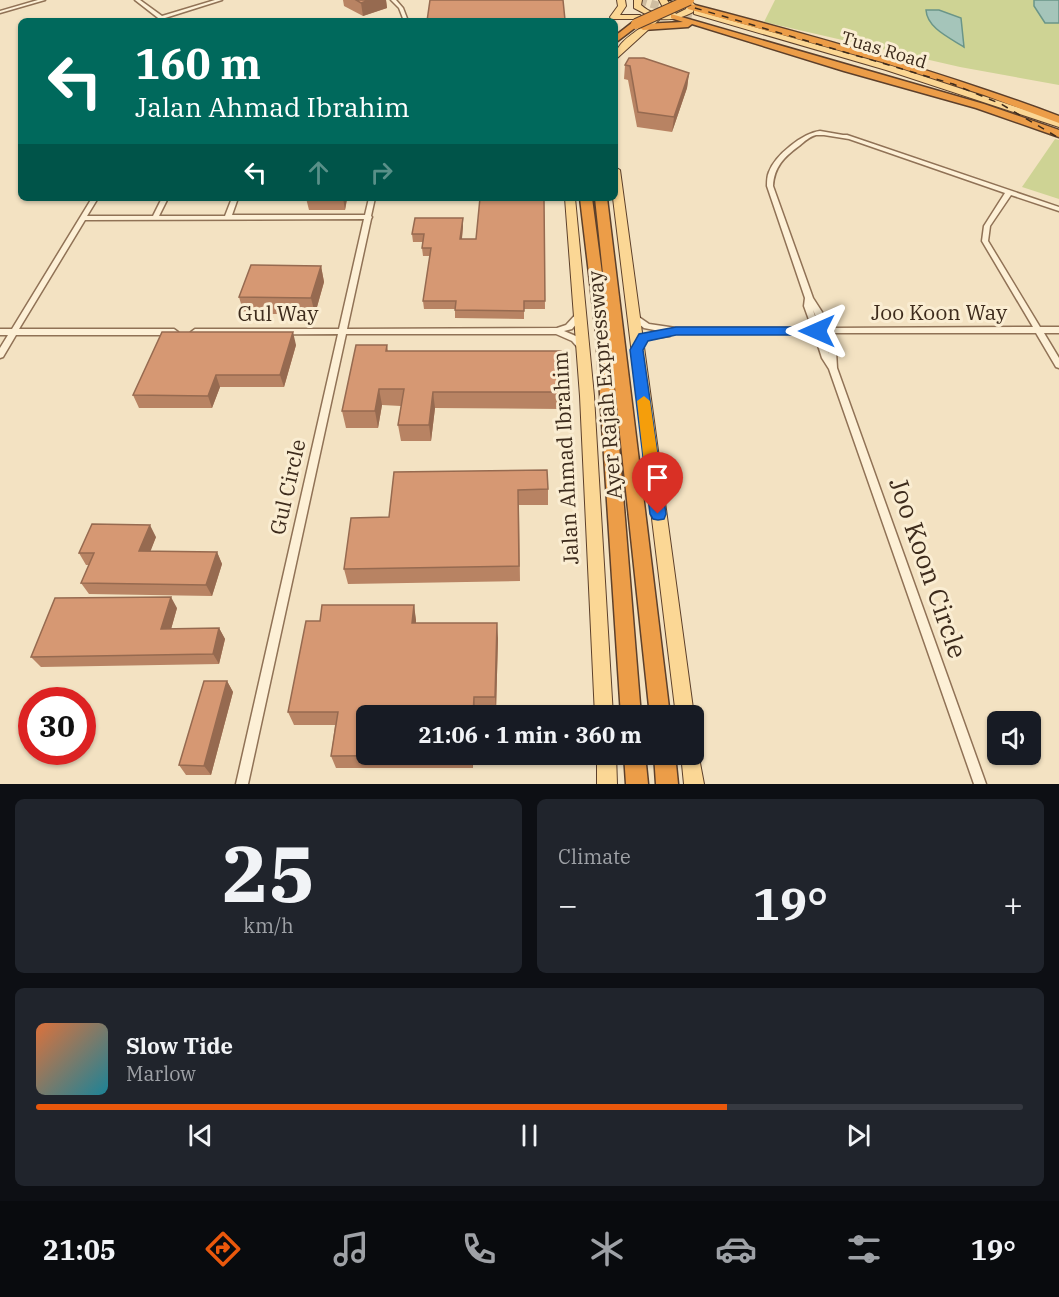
<!DOCTYPE html>
<meta charset="utf-8">
<style>
:root{--surface:#171b24;--page:#20242c;--text:#f1f3f6;--muted:#9ea1a6;--line:#363941;--accent:#ea580c}
body{margin:0;font-family:"IBM Plex Serif",serif;background:var(--page);color:var(--text);height:100vh;display:flex;flex-direction:column;font-size:22px;white-space:nowrap}
*{box-sizing:border-box;margin:0}
p{font-size:20px;color:var(--muted)}
.icon{flex:none;width:33px;height:33px;fill:none;stroke:currentColor;stroke-width:2;stroke-linecap:round;stroke-linejoin:round}
.map{position:relative;height:784px;overflow:hidden}
.drawer{display:flex;flex-direction:column;gap:15px;padding:15px;background:#0d0f14;flex:1}
.drawer>*{flex:none}
.hud{position:absolute;left:18px;top:18px;width:600px;height:183px;border-radius:9px;box-shadow:0 2px 4px #0004;background:#00695c;color:#fff;overflow:hidden}
.tools{position:absolute;left:987px;top:711px;display:grid;gap:12px}
.tools a{display:grid;place-items:center;width:54px;height:54px;border-radius:9px;background:var(--surface);box-shadow:0 2px 4px #0004;font-size:30px}
.speed{position:absolute;left:18px;top:687px;display:flex;gap:12px;font-size:30px;font-weight:700;text-align:center}
.speed>*{display:grid;place-content:center;width:78px;height:78px;border-radius:50%;background:var(--surface);box-shadow:0 2px 4px #0004;line-height:1}
.speed .limit{border:9px solid #d22;background:#fff;color:#111}
.pin{position:absolute;display:grid;place-items:center;width:51px;height:51px;color:#fff;margin:-62px -26px;border-radius:50% 50% 50% 0;rotate:-45deg;box-shadow:0 0 6px #0007}
.pin .icon{rotate:45deg}
.me{position:absolute;width:66px;margin:-33px;rotate:270deg;stroke-linejoin:round;filter:drop-shadow(0 0 4px #0008)}
.turn{display:flex;align-items:center;gap:21px;height:126px;padding:0 18px;font-size:27px}
.turn .icon{width:78px;height:78px;stroke-width:2.5}
.turn b{display:block;font-size:42px;line-height:51px}
.lanes{display:flex;align-items:center;height:57px;padding:0 18px;background:#0003;justify-content:center;gap:30px;direction:ltr}
.lanes .off{opacity:.35}
.big{font-size:45px;font-weight:800;line-height:1.1}
.drawer .tile{flex:1;display:flex;flex-direction:column;justify-content:center;gap:9px;min-width:0;padding:0 21px;border-radius:9px;background:var(--page)}
.drawer .dial{align-items:center;gap:0}
.dial b{font-size:78px;line-height:1}
.song{display:flex;align-items:center;gap:18px}
.cover{width:72px;height:72px;border-radius:9px;background:linear-gradient(135deg,hsl(20 70% 55%),hsl(190 70% 35%))}
.played{height:6px;border-radius:3px;background:linear-gradient(90deg,var(--accent) 70%,var(--line) 70%)}
.keys{display:flex;justify-content:space-around;direction:ltr}
.heat{display:flex;justify-content:space-between;align-items:center;font-size:33px;direction:ltr}
.drawer .tiles{flex:1;display:grid;gap:15px;grid-template-columns:1fr 1fr}
.tile:last-child{grid-column:span 2}
.trip{position:absolute;left:356px;top:705px;width:348px;height:60px;border-radius:9px;background:var(--surface);box-shadow:0 2px 4px #0004;font-weight:800;line-height:60px;text-align:center}
.dock{display:flex;height:96px;justify-content:space-around;align-items:center;background:#090b0e;color:var(--muted)}
.dock .icon{width:42px;height:42px}
.dock .active{color:var(--accent)}
.dock b{font-size:27px;color:var(--text)}
.map>svg:first-child{display:block}
</style>
<div class="map">
<svg width="1059" height="784" viewBox="0 0 1059 784">
<rect width="100%" height="100%" fill="#f3e2c2"/>
<path fill="#ced394" d="M775 0H1059V85L960 67 764 22Z
M1055 139 1059 140V199L1022 187Z"/>
<path fill="#a5c5ba" stroke="#6a9588" stroke-width="1.5" d="M1034 0H1059V23H1045L1034 6Z
M926 10H939L961 18 964 47C950 38 927 28 926 10Z"/>
<g fill="none" stroke-linecap="round" stroke-linejoin="round">
<path stroke="#cfbda1" stroke-width="8" stroke-dasharray="8 4.5" stroke-linecap="butt" d="M639 0 692 16"/>
<defs>
<path id="street" d="M38 0H45L0 13V11Z
M135 0H140L162 16 215 0H222L165 18 167 21H162Z
M391 0H396L403 8 408 21H404L399 8Z
M820 131 843 135H847L1059 207V211L1011 195 990 226 988 241 1040 327H1059V333H1044L1059 358V368L1056 367 1036 333H831L836 351 837 368 986 784H974L829 369 822 358 814 333H670V336L647 339 641 349H635L634 347 641 335 665 332 644 328 630 317 629 315 633 313 649 324 676 328H812L804 306 805 298 767 186C767 181 767 176 769 172 775 155 803 133 820 131ZM816 135H824L849 139 1005 193 984 226 982 241 1033 327 829 328 822 312 813 298 773 186C774 167 784 157 799 146 805 141 809 137 816 135ZM813 310 821 328H819ZM821 333H823L829 354Z
M92 198H98L87 216H153L162 198H168L159 216H225L232 198H238L232 215H365L369 198H375L371 216 372 217 371 219 347 329 557 328 566 325 577 313H580L584 315 572 329 564 331 578 337 586 347 582 350 579 349 572 341 556 334H346L248 784H236L338 334 195 335 191 332 195 329H339L364 219 85 220 19 329H174L178 332 174 335H16L3 357 0 358V348L8 335H0V329H12Z"/>
<path id="primary" d="M617 0H625L626 6 620 15H640L647 23 653 18 634 8V0H642L641 5C649 12 657 15 667 15L659 0H667L676 14 686 9 687 5 682 0H690L695 5 693 12C682 18 672 20 660 19L615 60C615 44 629 37 640 28L635 19H611L610 17 618 6Z
M694 10 892 66 1059 121V127L886 70 694 14Z
M615 167 620 170 694 716 693 719V716H676L613 198H615Z
M565 198H575L594 396 613 716H595L580 396Z
M693 746 697 747 704 784H684L681 754H693Z
M597 754H616L617 784H597Z"/>
<path id="highway" d="M691 4C815 36 939 71 1059 116V123L984 95 882 62 688 9 687 7Z
M671 14 984 104 1059 130V137L976 108 844 71 692 24 688 27 643 30 639 27 643 24 683 22 671 18Z
M633 22 640 24 615 43V36Z
M580 198H592L607 311 595 198H607L670 716H650L612 359 641 716H621L596 333Z
M624 754H645L648 784H626Z
M654 754H675L678 784H656Z"/>
</defs>
<use href="#street" stroke="#907256" stroke-width="3"/>
<use href="#primary" stroke="#5d402b" stroke-width="2"/>
<use href="#highway" stroke="#5d402b" stroke-width="3"/>
<use href="#street" fill="#fdf0d6" fill-rule="evenodd"/>
<use href="#primary" fill="#fbd795" fill-rule="evenodd"/>
<use href="#highway" fill="#ec9d48" fill-rule="evenodd"/>
<path stroke="#3d2b1c" stroke-width="1.5" stroke-dasharray="7 7" stroke-linecap="butt" d="M668 0 953 84 1001 104 1059 138"/>
<defs>
<path id="highway-bridge" d="M636 24 689 0"/>
</defs>
<use href="#highway-bridge" stroke="#5d402b" stroke-width="12" stroke-linecap="butt"/>
<use href="#highway-bridge" stroke="#ec9d48" stroke-width="10"/>
</g>
<path fill="#b88363" d="M343 0H386L387 8 363 16 344 6Z
M563 0 564 21H427Z
M625 65 689 73 687 88 672 132 637 127 628 80 624 79Z
M306 198H347V200L345 210H309Z
M544 199 545 309H524V319L455 318V309H424L423 301 430 256H423L422 248 423 242H413L412 234 463 218V226L462 239H476Z
M321 266 324 282 315 314H244L239 297Z
M296 345 284 387H220L212 408H139L133 395Z
M387 345 388 351 562 392 561 409 435 408 431 441H401L398 425 401 406 382 405 378 428H346L342 411Z
M394 472 548 489V505H519L520 581 348 584 344 569 389 517Z
M156 537 150 551 217 552 222 564 212 596 89 594 81 583 89 565H86L79 553Z
M414 605 416 623 498 638 496 711H475V716H366L473 754V768H336L331 756 335 725H294L288 712 320 621Z
M177 608 171 629 219 628 225 639 219 664 41 667 31 657Z
M227 681 233 692 211 775H186L179 765Z"/>
<path fill="#966a50" d="M369 0H386L387 8 363 16 361 3Z
M689 73 687 88 672 132 674 117Z
M343 198H347L345 210Z
M463 218V226L461 247 460 239Z
M321 266 324 282 315 314 311 298Z
M293 332 296 345 284 387 280 375Z
M216 375 220 387 212 408 208 396Z
M379 389 382 405 378 428 375 411Z
M433 392 435 408 431 441 429 425Z
M150 525 156 537 146 563 139 551Z
M217 552 222 564 212 596 206 585Z
M171 597 177 608 168 640 161 629Z
M414 605 416 620 415 637 412 623Z
M497 623 498 638 496 711 495 697Z
M219 628 225 639 219 664 213 654Z
M227 681 233 692 211 775 204 766Z
M474 697 475 711V716H473Z
M471 754H473V768L471 755Z"/>
<path fill="#d69873" stroke="#966a50" stroke-width="1.5" d="M356 0H369L361 3Z
M430 0H563L565 20 544 19V21H427Z
M629 58H644L689 73 674 117 638 112 630 66 625 65Z
M480 198 544 199 545 301H524V311L455 310 456 301H423L431 248H422L424 234H412L415 218H463L460 239H476Z
M251 265 321 266 311 298 239 297Z
M162 332H293L280 375H216L208 396 133 395Z
M356 345H387L386 351H561L562 392H433L429 425H398L404 389H379L375 411H342Z
M547 470 548 489 518 490 519 566 344 569 351 518 389 517 394 472Z
M92 524 150 525 139 551 217 552 206 585 81 583 94 553H79Z
M171 597 161 629 219 628 213 654 31 657 55 598Z
M322 605H414L412 623H497L495 697H474L473 716H366V754H471V755L331 756 338 712H288L306 621H320Z
M204 681H227L204 766 179 765Z"/>
<path fill="#1a73e8" stroke="#114b97" stroke-width="1.5" d="M676 327H817L823 331 817 335H676L648 341 643 350 666 514 664 519 658 520 653 519 650 514 630 350 639 334Z"/>
<path fill="#f59e0b" d="M644 396 650 401 660 472 658 476H647L645 472 637 401Z"/>
<g text-anchor="middle" stroke-width="6" stroke-linejoin="round" paint-order="stroke">
<g font-size="18" fill="#3d2b1c" stroke="#faedd2">
<text transform="translate(884 50) rotate(17)" y="6">Tuas Road</text>
</g>
<g font-size="21" fill="#3d2b1c" stroke="#faedd2">
<text x="939" y="320">Joo Koon Way</text>
<text x="278" y="321">Gul Way</text>
<text transform="translate(605 385) rotate(-95)" y="7">Ayer Rajah Expressway</text>
<text transform="translate(566 458) rotate(-93)" y="7">Jalan Ahmad Ibrahim</text>
<text transform="translate(288 487) rotate(-77)" y="7">Gul Circle</text>
</g>
<g font-size="26" fill="#3d2b1c" stroke="#faedd2">
<text transform="translate(928 568) rotate(71)" y="9">Joo Koon Circle</text>
</g>
</g>
</svg>
<div class="tools">
<a><svg class="icon" aria-label="sound" viewBox="0 0 24 24"><path d="M4 9h4l5-4v14l-5-4H4zM17 9q2 3 0 6"/></svg></a>
</div>
<div class="speed"><div class="limit">30</div></div>
<div class="pin" style="left:658px;top:514px;background:#d93025"><svg class="icon" aria-label="arrive" viewBox="0 0 24 24"><path d="M6 21V4h12l-3 4 3 4H6"/></svg></div>
<svg class="me" style="left:817px;top:331px" viewBox="-20 -20 40 40"><path d="M0-17L14 15 0 8-14 15z" fill="#1a73e8" stroke="#fff" stroke-width="4"/></svg>
<div class="trip">21:06 · 1 min · 360 m</div>
<div class="hud">
<div class="turn"><svg class="icon" aria-label="left" viewBox="0 0 24 24"><path d="M17 20v-9H6M10 6l-5 5 5 5"/></svg><div><b>160 m</b>Jalan Ahmad Ibrahim</div></div>
<div class="lanes"><svg class="icon" aria-label="left" viewBox="0 0 24 24"><path d="M17 20v-9H6M10 6l-5 5 5 5"/></svg><svg class="icon off" aria-label="ahead" viewBox="0 0 24 24"><path d="M12 20V5M6 11l6-6 6 6"/></svg><svg class="icon off" aria-label="right" viewBox="0 0 24 24"><path d="M7 20v-9h11M14 6l5 5-5 5"/></svg></div>
</div>
</div>
<section class="drawer">
<div class="tiles">
<div class="tile dial"><b>25</b><p>km/h</p></div>
<div class="tile"><p>Climate</p>
<div class="heat"><a>−</a><b class="big">19°</b><a>+</a></div>
</div>
<div class="tile">
<div class="song"><i class="cover"></i><div><b>Slow Tide</b><p>Marlow</p></div></div>
<div class="played"></div>
<div class="keys"><svg class="icon" aria-label="previous" viewBox="0 0 24 24"><path d="M18 5L8 12l10 7zM5 5v14"/></svg><svg class="icon" aria-label="pause" viewBox="0 0 24 24"><path d="M8 5v14M16 5v14"/></svg><svg class="icon" aria-label="next" viewBox="0 0 24 24"><path d="M6 5l10 7-10 7zM19 5v14"/></svg></div>
</div>
</div>
</section>
<nav class="dock">
<b>21:05</b>
<svg class="icon active" aria-label="directions" viewBox="0 0 24 24"><path d="M12 3l9 9-9 9-9-9zM9 14v-3h6M13 9l2 2-2 2"/></svg>
<svg class="icon" aria-label="music" viewBox="0 0 24 24"><path d="M9 18V5l10-2v13"/><circle cx="6" cy="18" r="3"/><circle cx="16" cy="16" r="3"/></svg>
<svg class="icon" aria-label="phone" viewBox="0 0 24 24"><path d="M5 4h4l2 5-3 2q2 4 5 5l2-3 5 2v4C11 20 4 13 5 4z"/></svg>
<svg class="icon" aria-label="climate" viewBox="0 0 24 24"><path d="M12 3v18M4 7l16 10M4 17L20 7"/></svg>
<svg class="icon" aria-label="car" viewBox="0 0 24 24"><path d="M5 17H2v-5l4-1 3-4h7l3 4 3 1v5h-3M9 17h6M6 11h13"/><circle cx="7" cy="17" r="2"/><circle cx="17" cy="17" r="2"/></svg>
<svg class="icon" aria-label="filters" viewBox="0 0 24 24"><path d="M4 7h16M4 17h16"/><circle cx="9" cy="7" r="2"/><circle cx="15" cy="17" r="2"/></svg>
<b>19°</b>
</nav>
